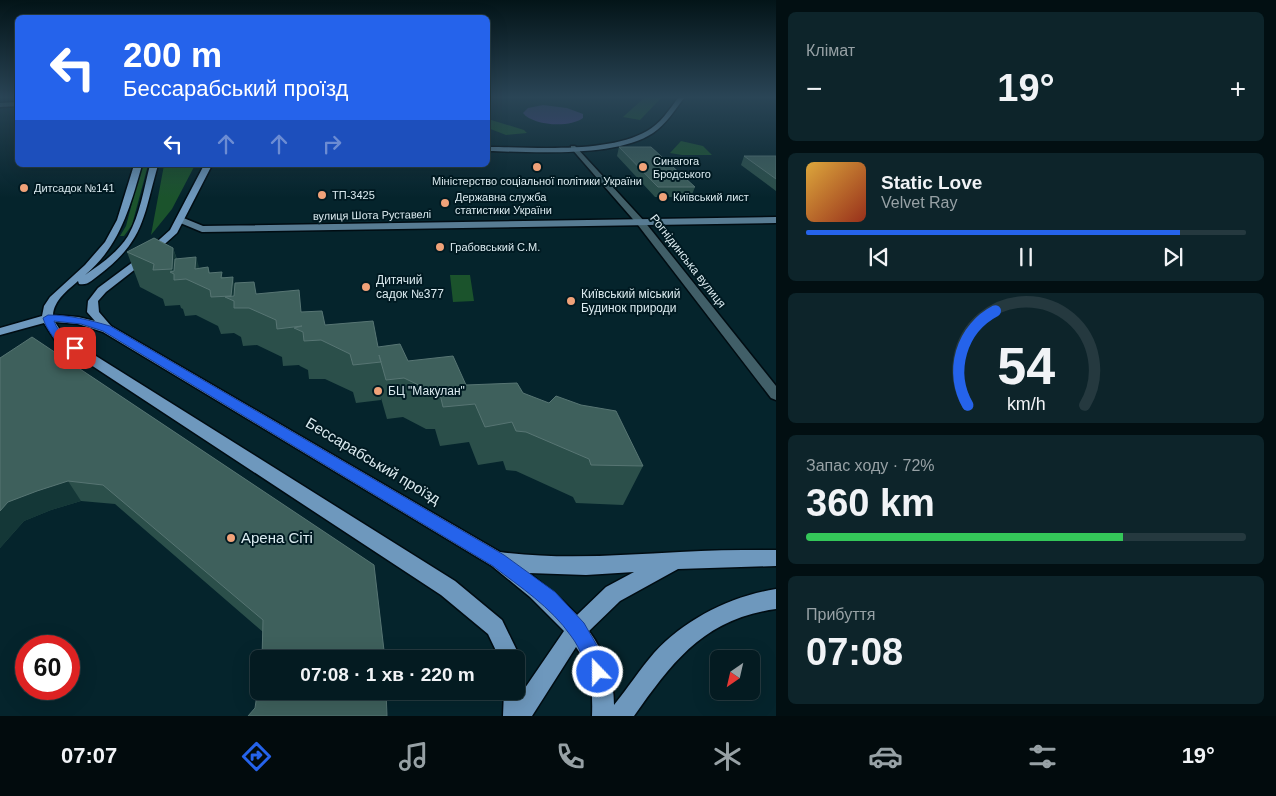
<!DOCTYPE html>
<html lang="uk">
<meta charset="utf-8">
<style>
:root{--surface:#041b21;--page:#0d242a;--text:#f1f3f6;--muted:#97a1a5;--line:#25393f;--accent:#2563eb}
body{margin:0;font-family:Helvetica,sans-serif;background:var(--page);color:var(--text);height:100vh;display:flex;flex-direction:column;font-size:19px;white-space:nowrap}
*{box-sizing:border-box;margin:0}
p{font-size:16px;color:var(--muted)}
.icon{flex:none;width:28px;height:28px;fill:none;stroke:currentColor;stroke-width:2;stroke-linecap:round;stroke-linejoin:round}
.map{position:relative;flex:1;overflow:hidden}
.details{display:flex;flex-direction:column;gap:12px;padding:12px;background:#020f12;width:500px}
.details>*{flex:none}
.top-card{position:absolute;left:15px;top:15px;width:475px;height:152px;border-radius:8px;box-shadow:0 5px 20px #0002,0 0 0 1px var(--line);background:#2563eb;color:#fff;overflow:hidden}
.needle{width:32px;rotate:214deg}
.buttons{position:absolute;left:710px;top:650px;display:grid;gap:10px}
.buttons a{display:grid;place-items:center;width:50px;height:50px;border-radius:8px;background:var(--surface);box-shadow:0 5px 20px #0002,0 0 0 1px var(--line);font-size:25px}
.speed{position:absolute;left:15px;top:635px;display:flex;gap:10px;font-size:25px;font-weight:700;text-align:center}
.speed>*{display:grid;place-content:center;width:65px;height:65px;border-radius:50%;background:var(--surface);box-shadow:0 5px 20px #0002,0 0 0 1px var(--line);line-height:1}
.speed .limit{border:8px solid #d22;background:#fff;color:#111}
.pin{position:absolute;display:grid;place-items:center;width:42px;height:42px;color:#fff;margin:-21px;border-radius:10px;box-shadow:0 2px 8px #0006}
.me{position:absolute;width:55px;margin:-28px;rotate:338deg;stroke-linejoin:round;filter:drop-shadow(0 0 4px #0008)}
.turn{display:flex;align-items:center;gap:18px;height:105px;padding:0 25px;font-size:22px}
.turn .icon{width:65px;height:65px;stroke-width:2.5}
.turn b{display:block;font-size:35px;line-height:42px}
.lanes{display:flex;align-items:center;height:48px;padding:0 25px;background:#0003;justify-content:center;gap:25px;direction:ltr}
.lanes .off{opacity:.35}
.big{font-size:38px;font-weight:700;line-height:1.1}
.details .widget{flex:1;display:flex;flex-direction:column;justify-content:center;gap:8px;min-width:0;padding:0 18px;border-radius:8px;background:var(--page)}
.details .dial{align-items:center;gap:0}
.dial svg{height:130px;overflow:visible;fill:none;stroke:var(--line);stroke-width:7;stroke-linecap:round;text-anchor:middle}
.dial text{fill:var(--text);stroke:none}
.song{display:flex;align-items:center;gap:15px}
.cover{width:60px;height:60px;border-radius:8px;background:linear-gradient(135deg,hsl(40 70% 55%),hsl(10 70% 35%))}
.played{height:5px;border-radius:2px;background:linear-gradient(90deg,var(--accent) 85%,var(--line) 85%)}
.keys{display:flex;justify-content:space-around;direction:ltr}
.heat{display:flex;justify-content:space-between;align-items:center;font-size:28px;direction:ltr}
.charge{height:8px;border-radius:4px;background:linear-gradient(90deg,#34c759 72%,var(--line) 0)}
.trip{position:absolute;left:250px;top:650px;width:275px;height:50px;border-radius:8px;background:var(--surface);box-shadow:0 5px 20px #0002,0 0 0 1px var(--line);font-weight:700;line-height:50px;text-align:center}
.dock{display:flex;height:80px;justify-content:space-around;align-items:center;background:#020b0d;color:var(--muted)}
.dock .icon{width:35px;height:35px}
.dock .selected{color:var(--accent)}
.dock b{font-size:22px;color:var(--text)}
main{display:flex;flex:1;min-height:0}
.map>svg:first-child{display:block}
</style>
<main>
<div class="map">
<svg width="776" height="716" viewBox="0 0 776 716">
<rect width="100%" height="100%" fill="#05242c"/>
<path fill="#1b532c" d="M644 98H661L640 120 623 117Z
M488 119 524 130 527 133 506 135 488 128Z
M681 141 703 146 712 155H682L670 153Z
M142 165H148L132 225 124 236H120L126 226Z
M164 165H195L172 209 151 235Z
M450 275H470L474 301 453 302Z"/>
<path fill="#473f83" d="M543 105 567 108 583 114V118C570 128 533 126 523 113L528 108Z"/>
<g fill="none" stroke-linecap="round" stroke-linejoin="round">
<defs>
<path id="tertiary" d="M18 102V106L0 107V103Z
M571 146H575L644 221 776 386V400L771 398 638 225 571 148Z"/>
<path id="secondary" d="M678 98H684C675 110 666 124 653 133 616 158 532 152 488 151V147C533 147 607 154 647 131 660 124 669 110 678 98Z
M181 217 203 226 776 217V223L202 232 178 222V218Z"/>
<path id="primary" d="M134 165H142C130 207 120 246 85 275 101 264 118 252 128 236 140 215 144 188 150 165H158C143 217 145 240 99 275 93 279 88 286 79 284L78 281C68 290 54 300 53 315L78 317 95 321 87 312 88 301 98 288 141 256 170 230 204 165H212L177 233 147 260 106 292 98 301 99 312 111 326 500 552C561 560 620 555 680 552 712 550 744 550 776 550V566L678 569 620 601 589 631C605 653 614 679 614 705 628 688 640 669 654 653 685 619 731 596 776 589V609C704 619 673 661 634 716H592C593 691 591 668 576 647L532 716H503L504 691H516V681L523 683 525 688 564 631 530 597 492 566 103 332 78 324 55 322 64 336 455 581 502 620 521 659 516 667V659H500L488 634 441 595 56 342 44 323 0 335V328L42 316 44 306 50 297 85 265 105 242 117 220ZM634 572 606 587 577 615 563 601 529 573 586 575Z"/>
</defs>
<use href="#tertiary" stroke="#000c12" stroke-width="3"/>
<use href="#secondary" stroke="#000c12" stroke-width="3"/>
<use href="#primary" stroke="#000c12" stroke-width="3"/>
<use href="#tertiary" fill="#415f68" fill-rule="evenodd"/>
<use href="#secondary" fill="#587c93" fill-rule="evenodd"/>
<use href="#primary" fill="#6e98bd" fill-rule="evenodd"/>
</g>
<path fill="#2b4f4a" d="M619 147 695 187 691 197H655L617 156Z
M744 156H776V191L741 165Z
M173 248 177 259 199 268 208 267 210 273 223 277 235 285 302 312 325 325 378 347 408 361 466 385 523 393 643 466 623 505 576 503 573 497 516 471 506 470 503 461 478 465 469 442 440 446 435 429H426L403 417 387 419 381 398V400L356 403 353 392 325 379H309L308 370 300 366 299 365 283 366 282 357 257 345 243 346 241 337 234 333 221 334 218 326 196 315 185 316 183 309 181 308 180 305 165 306 163 299 140 287 127 252Z
M0 358 374 565 262 652 263 632 115 504 81 501 51 510 24 521 0 548Z"/>
<path fill="#143737" d="M173 248 183 279 176 280 172 269Z
M196 257 205 287 195 269Z
M233 277 240 308 231 296Z
M68 481 81 501 51 510 24 521 0 548V511L8 502 37 491Z"/>
<path fill="#3e605c" stroke="#577573" d="M619 147H651L695 187H658Z
M744 156H776V179Z
M154 238 173 248 172 269 153 270 154 264 127 252Z
M196 257 195 269 208 267 209 273 222 272 221 278 233 277 231 296 211 297 210 290 186 279 174 280V274L170 272 174 271 175 259Z
M254 282 256 294 299 290 301 312 322 311 325 325 373 321 378 347 400 344 408 361 453 356 466 385 517 383 523 393 549 403 556 396 581 405 616 411 643 466 591 465 589 459 526 432 516 431 512 422 485 427 475 404 443 407 439 390H429L404 378 386 380 379 355 381 362 353 365 350 354 321 340 304 341 303 332 294 328 302 326 277 329 276 320 249 308H234V301L225 297 234 296 235 283Z
M32 337 374 565 385 659H262L263 620 103 485 68 481 37 491 8 502 0 511V358Z
M259 681V691H386L387 716H248L255 708Z"/>
<linearGradient id="sky" x2="0" y2="1"><stop stop-color="#031418"/><stop offset="0.49" stop-color="#2a4556"/><stop offset="1" stop-color="#2a4556" stop-opacity="0"/></linearGradient>
<rect width="776" height="198" fill="url(#sky)"/>
<path fill="#2563eb" stroke="#184099" d="M48 315C70 315 89 320 110 326L504 555 555 592 584 623 604 658 608 672 605 678 598 681 591 678C585 664 581 649 571 636 551 607 520 587 493 566L103 331 81 324 54 321C59 336 71 338 80 348L79 351C63 355 47 331 43 318Z"/>
<g fill="#f0a279" stroke="#001a22" stroke-width="2">
<circle cx="537" cy="167" r="5"/>
<circle cx="643" cy="167" r="5"/>
<circle cx="24" cy="188" r="5"/>
<circle cx="322" cy="195" r="5"/>
<circle cx="663" cy="197" r="5"/>
<circle cx="445" cy="203" r="5"/>
<circle cx="440" cy="247" r="5"/>
<circle cx="366" cy="287" r="5"/>
<circle cx="571" cy="301" r="5"/>
<circle cx="378" cy="391" r="5"/>
<circle cx="231" cy="538" r="5"/>
</g>
<g text-anchor="middle" stroke-width="4" stroke-linejoin="round" paint-order="stroke">
<g font-size="11" fill="#dbebf0" stroke="#001a22" text-anchor="start">
<text x="653" y="165">Синагога<tspan x="653" dy="13">Бродського</tspan></text>
<text x="537" y="185" text-anchor="middle">Міністерство соціальної політики України</text>
<text x="34" y="192">Дитсадок №141</text>
<text x="332" y="199">ТП-3425</text>
<text x="455" y="201">Державна служба<tspan x="455" dy="13">статистики України</tspan></text>
<text x="673" y="201">Київський лист</text>
<text x="450" y="251">Грабовський С.М.</text>
</g>
<g font-size="11" fill="#dbebf0" stroke="#001a22">
<text transform="translate(372 215) rotate(-1)" y="4">вулиця Шота Руставелі</text>
</g>
<g font-size="12" fill="#dbebf0" stroke="#001a22">
<text transform="translate(688 261) rotate(52)" y="4">Рогнідинська вулиця</text>
</g>
<g font-size="12" fill="#dbebf0" stroke="#001a22" text-anchor="start">
<text x="376" y="284">Дитячий<tspan x="376" dy="14">садок №377</tspan></text>
<text x="581" y="298">Київський міський<tspan x="581" dy="14">Будинок природи</tspan></text>
<text x="388" y="395">БЦ "Макулан"</text>
</g>
<g font-size="15" fill="#dbebf0" stroke="#001a22">
<text transform="translate(373 461) rotate(31)" y="5">Бессарабський проїзд</text>
</g>
<g font-size="15" fill="#dbebf0" stroke="#001a22" text-anchor="start">
<text x="241" y="543">Арена Сіті</text>
</g>
</g>
</svg>
<div class="buttons">
<a><svg class="needle" viewBox="-14 -14 28 28"><path d="M0-13l5 13h-10z" fill="#e53935"/><path d="M0 13l5-13h-10z" fill="#97a1a5"/></svg></a>
</div>
<div class="speed"><div class="limit">60</div></div>
<div class="pin" style="left:75px;top:348px;background:#d93025"><svg class="icon" aria-label="arrive" viewBox="0 0 24 24"><path d="M6 21V4h12l-3 4 3 4H6"/></svg></div>
<svg class="me" style="left:598px;top:672px" viewBox="-20 -20 40 40"><circle r="17" fill="#2563eb" stroke="#fff" stroke-width="3"/><path d="M0-11L8 9 0 5-8 9z" fill="#fff"/></svg>
<div class="trip">07:08 · 1 хв · 220 m</div>
<div class="top-card">
<div class="turn"><svg class="icon" aria-label="left" viewBox="0 0 24 24"><path d="M17 20v-9H6M10 6l-5 5 5 5"/></svg><div><b>200 m</b>Бессарабський проїзд</div></div>
<div class="lanes"><svg class="icon" aria-label="left" viewBox="0 0 24 24"><path d="M17 20v-9H6M10 6l-5 5 5 5"/></svg><svg class="icon off" aria-label="ahead" viewBox="0 0 24 24"><path d="M12 20V5M6 11l6-6 6 6"/></svg><svg class="icon off" aria-label="ahead" viewBox="0 0 24 24"><path d="M12 20V5M6 11l6-6 6 6"/></svg><svg class="icon off" aria-label="right" viewBox="0 0 24 24"><path d="M7 20v-9h11M14 6l5 5-5 5"/></svg></div>
</div>
</div>
<section class="details">
<div class="widget"><p>Клімат</p>
<div class="heat"><a>−</a><b class="big">19°</b><a>+</a></div>
</div>
<div class="widget">
<div class="song"><i class="cover"></i><div><b>Static Love</b><p>Velvet Ray</p></div></div>
<div class="played"></div>
<div class="keys"><svg class="icon" aria-label="previous" viewBox="0 0 24 24"><path d="M18 5L8 12l10 7zM5 5v14"/></svg><svg class="icon" aria-label="pause" viewBox="0 0 24 24"><path d="M8 5v14M16 5v14"/></svg><svg class="icon" aria-label="next" viewBox="0 0 24 24"><path d="M6 5l10 7-10 7zM19 5v14"/></svg></div>
</div>
<div class="widget dial"><svg viewBox="0 0 100 80">
<path d="M14 69A42 42 0 1 1 86 69"/>
<path d="M14 69A42 42 0 0 1 31 11" stroke="#2563eb"/>
<text x="50" y="56" font-size="32" font-weight="700">54</text>
<text x="50" y="72" font-size="11">km/h</text>
</svg></div>
<div class="widget"><p>Запас ходу · 72%</p><b class="big">360 km</b><div class="charge"></div></div>
<div class="widget"><p>Прибуття</p><b class="big">07:08</b></div>
</section>
</main>
<nav class="dock">
<b>07:07</b>
<svg class="icon selected" aria-label="directions" viewBox="0 0 24 24"><path d="M12 3l9 9-9 9-9-9zM9 14v-3h6M13 9l2 2-2 2"/></svg>
<svg class="icon" aria-label="music" viewBox="0 0 24 24"><path d="M9 18V5l10-2v13"/><circle cx="6" cy="18" r="3"/><circle cx="16" cy="16" r="3"/></svg>
<svg class="icon" aria-label="phone" viewBox="0 0 24 24"><path d="M5 4h4l2 5-3 2q2 4 5 5l2-3 5 2v4C11 20 4 13 5 4z"/></svg>
<svg class="icon" aria-label="climate" viewBox="0 0 24 24"><path d="M12 3v18M4 7l16 10M4 17L20 7"/></svg>
<svg class="icon" aria-label="car" viewBox="0 0 24 24"><path d="M5 17H2v-5l4-1 3-4h7l3 4 3 1v5h-3M9 17h6M6 11h13"/><circle cx="7" cy="17" r="2"/><circle cx="17" cy="17" r="2"/></svg>
<svg class="icon" aria-label="filters" viewBox="0 0 24 24"><path d="M4 7h16M4 17h16"/><circle cx="9" cy="7" r="2"/><circle cx="15" cy="17" r="2"/></svg>
<b>19°</b>
</nav>
